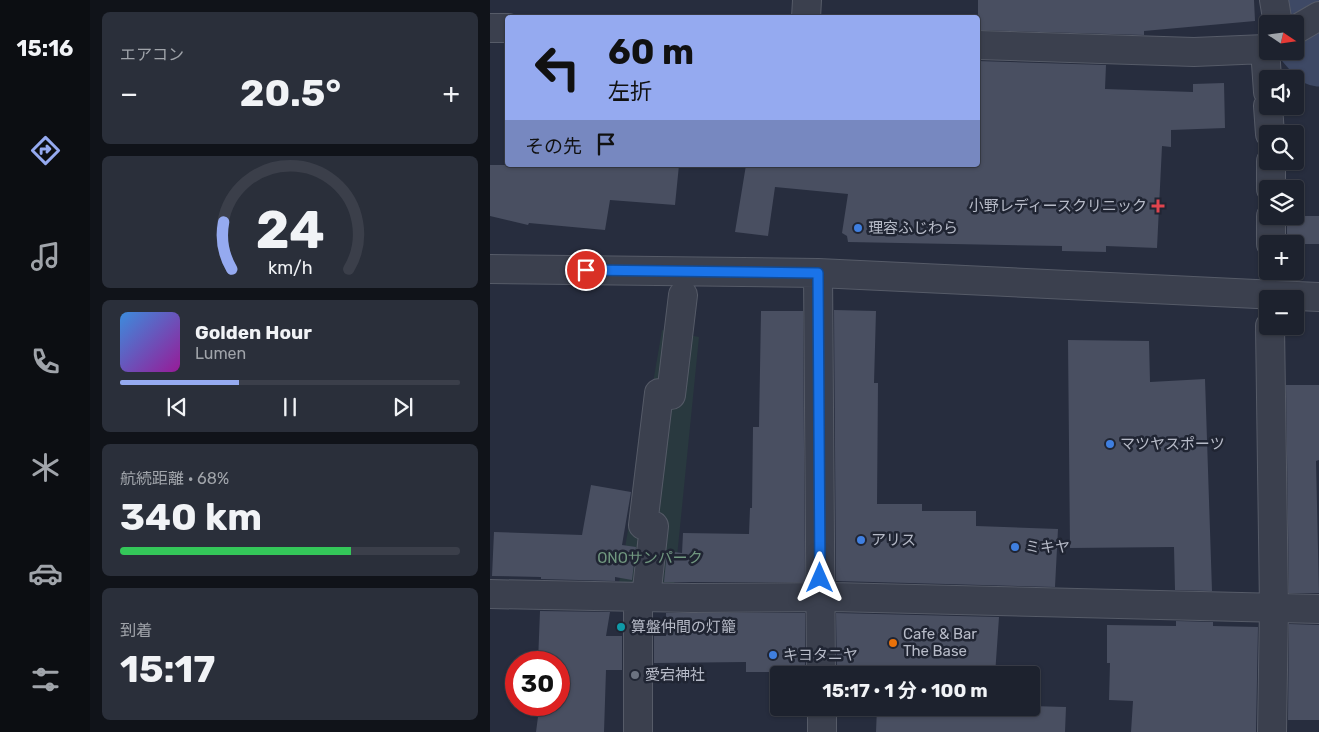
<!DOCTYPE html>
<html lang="ja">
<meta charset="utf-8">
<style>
:root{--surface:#1d222e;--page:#2a2f3a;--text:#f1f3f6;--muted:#a0a4aa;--line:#3b3f4a;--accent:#95aaf0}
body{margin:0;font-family:Rubik,"Noto Sans JP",sans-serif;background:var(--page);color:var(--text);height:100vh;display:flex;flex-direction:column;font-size:19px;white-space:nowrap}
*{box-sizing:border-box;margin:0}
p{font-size:16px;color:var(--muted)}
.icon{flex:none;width:28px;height:28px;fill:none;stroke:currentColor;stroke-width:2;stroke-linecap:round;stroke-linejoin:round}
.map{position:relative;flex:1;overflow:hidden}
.side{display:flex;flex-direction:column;gap:12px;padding:12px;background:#101319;width:400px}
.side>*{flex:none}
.top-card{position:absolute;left:15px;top:15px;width:475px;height:152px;border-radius:5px;box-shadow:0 1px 4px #0004,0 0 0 1px var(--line);background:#95aaf0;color:#111;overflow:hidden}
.needle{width:32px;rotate:103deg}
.tools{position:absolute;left:769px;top:15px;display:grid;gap:10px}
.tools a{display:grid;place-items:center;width:45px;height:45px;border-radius:5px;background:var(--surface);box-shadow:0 1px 4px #0004,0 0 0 1px var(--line);font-size:25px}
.speed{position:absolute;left:15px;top:651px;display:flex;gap:10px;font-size:25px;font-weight:700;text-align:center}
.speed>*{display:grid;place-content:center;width:65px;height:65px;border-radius:50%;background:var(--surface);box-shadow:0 1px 4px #0004,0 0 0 1px var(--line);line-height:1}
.speed .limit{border:8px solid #d22;background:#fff;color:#111}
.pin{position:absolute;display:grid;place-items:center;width:42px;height:42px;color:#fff;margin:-21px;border:2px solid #fff;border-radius:50%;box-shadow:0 1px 5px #0007}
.me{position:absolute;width:55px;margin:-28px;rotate:0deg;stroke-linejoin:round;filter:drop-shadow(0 0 4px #0008)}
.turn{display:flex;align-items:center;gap:18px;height:105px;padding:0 20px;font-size:22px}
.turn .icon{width:65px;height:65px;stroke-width:2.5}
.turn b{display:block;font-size:35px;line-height:42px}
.then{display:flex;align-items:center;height:48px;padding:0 20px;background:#0003;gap:10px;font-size:19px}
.big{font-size:38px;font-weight:700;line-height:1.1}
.side .tile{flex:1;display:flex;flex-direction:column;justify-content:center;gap:8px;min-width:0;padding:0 18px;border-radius:8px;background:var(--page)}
.side .dial{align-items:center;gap:0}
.dial svg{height:130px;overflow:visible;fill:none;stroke:var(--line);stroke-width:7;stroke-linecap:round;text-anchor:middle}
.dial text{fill:var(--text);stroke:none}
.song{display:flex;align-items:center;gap:15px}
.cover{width:60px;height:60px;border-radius:8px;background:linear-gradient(135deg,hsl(210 70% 55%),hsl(300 70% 35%))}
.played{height:5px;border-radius:2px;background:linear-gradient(90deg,var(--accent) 35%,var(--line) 35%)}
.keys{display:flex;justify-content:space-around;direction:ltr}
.heat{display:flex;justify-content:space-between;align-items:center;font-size:28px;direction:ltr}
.charge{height:8px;border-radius:4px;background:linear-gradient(90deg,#34c759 68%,var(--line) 0)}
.trip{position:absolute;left:280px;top:666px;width:270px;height:50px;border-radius:5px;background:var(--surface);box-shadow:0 1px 4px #0004,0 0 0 1px var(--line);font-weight:700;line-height:50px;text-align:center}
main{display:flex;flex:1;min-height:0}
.tabs{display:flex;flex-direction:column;width:90px;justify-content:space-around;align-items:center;background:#0c0e12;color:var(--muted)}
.tabs .icon{width:35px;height:35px}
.tabs .active{color:var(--accent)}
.tabs b{font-size:22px;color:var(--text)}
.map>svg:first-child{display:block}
</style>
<main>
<nav class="tabs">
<b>15:16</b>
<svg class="icon active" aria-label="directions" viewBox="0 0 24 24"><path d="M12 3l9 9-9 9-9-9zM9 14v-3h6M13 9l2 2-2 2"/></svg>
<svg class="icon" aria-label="music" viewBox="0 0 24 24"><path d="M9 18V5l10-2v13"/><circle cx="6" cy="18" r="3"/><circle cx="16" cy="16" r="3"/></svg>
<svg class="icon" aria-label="phone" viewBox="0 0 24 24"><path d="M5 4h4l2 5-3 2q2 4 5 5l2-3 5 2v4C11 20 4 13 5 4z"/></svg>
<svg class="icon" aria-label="climate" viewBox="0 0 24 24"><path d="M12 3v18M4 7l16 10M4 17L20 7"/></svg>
<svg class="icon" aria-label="car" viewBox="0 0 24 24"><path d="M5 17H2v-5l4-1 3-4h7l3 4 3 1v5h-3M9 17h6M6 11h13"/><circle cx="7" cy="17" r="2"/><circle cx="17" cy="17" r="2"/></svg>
<svg class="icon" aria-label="filters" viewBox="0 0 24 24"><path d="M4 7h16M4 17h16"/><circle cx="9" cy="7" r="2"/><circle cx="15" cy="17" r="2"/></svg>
</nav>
<section class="side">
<div class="tile"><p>エアコン</p>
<div class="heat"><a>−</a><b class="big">20.5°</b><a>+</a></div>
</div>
<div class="tile dial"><svg viewBox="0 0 100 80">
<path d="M14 69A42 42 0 1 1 86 69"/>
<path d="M14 69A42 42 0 0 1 9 40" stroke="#95aaf0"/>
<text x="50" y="56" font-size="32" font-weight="700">24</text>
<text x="50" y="72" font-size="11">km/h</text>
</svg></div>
<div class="tile">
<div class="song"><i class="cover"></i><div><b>Golden Hour</b><p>Lumen</p></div></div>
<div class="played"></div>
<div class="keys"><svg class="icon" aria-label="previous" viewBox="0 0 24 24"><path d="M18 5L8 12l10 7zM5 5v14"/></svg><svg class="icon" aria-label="pause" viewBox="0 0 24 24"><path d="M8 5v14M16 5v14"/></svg><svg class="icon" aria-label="next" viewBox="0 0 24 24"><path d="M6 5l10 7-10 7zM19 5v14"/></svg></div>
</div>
<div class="tile"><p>航続距離 · 68%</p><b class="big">340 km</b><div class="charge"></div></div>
<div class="tile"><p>到着</p><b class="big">15:17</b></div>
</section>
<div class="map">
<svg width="829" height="732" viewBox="0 0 829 732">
<rect width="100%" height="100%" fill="#272d3e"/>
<path fill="#29393f" d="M172 330 209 337 184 587 129 583Z"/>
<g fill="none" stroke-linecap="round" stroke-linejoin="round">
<path stroke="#3e4965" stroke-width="65" d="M807 0 816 39 829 54"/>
</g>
<path fill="#494f61" d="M488 0H764L765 21 654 31V35L488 30Z
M488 61 616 65 615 89 703 92V84L734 83 735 128 681 130V147L672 146 667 248 616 246V252L572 251V246L358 242 357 236 352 233 358 194 285 187 278 236 245 232 256 165 273 166V165H488Z
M0 165H123L156 168V165H189L185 205 120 200 115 230 39 223 38 225 0 216Z
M797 216H829V244H797Z
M344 310 386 311 384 383H388L387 504H432V511H486V526L568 529 565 587 346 581Z
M271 311H313L315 582H174L177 551 192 553 193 533 259 534 260 508H262L263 427H269Z
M578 340 659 341 660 382 715 379 722 591 685 590 684 547 580 548Z
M796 385H829V460L826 461 829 593H799Z
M101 485 141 492 132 545 146 547 142 580 125 577V581L51 579V577L2 576 4 532 92 535Z
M50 611 120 612 116 636H132V670H116L114 732H46L49 709H46V705H69V662H48Z
M176 613H315V672H256V662L164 663V636H176Z
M346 613 509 617 505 675H388L389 672H347Z
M686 621 723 622V626L768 627 766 732H641L643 701 619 700 620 663H617V625L686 626Z
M799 624 829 625V720H798Z
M541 706 576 707 575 732H386L387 708H541Z"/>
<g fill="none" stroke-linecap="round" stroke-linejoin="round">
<defs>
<path id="minor" d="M784 0 788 24
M316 18 317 0
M0 28H18
M805 30 829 16
M488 45 704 52 775 49 778 47
M775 49 778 92
M778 106 780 134
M781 161V189
M781 244V216
M0 269 328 273 829 297
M328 273 331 675
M780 326 784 608 782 732
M0 594 202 598 343 597 829 609
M148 597V732
M156 598 164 526 153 525 169 393 181 395 193 295
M332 708V732"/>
</defs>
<use href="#minor" stroke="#565b68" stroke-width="30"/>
<use href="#minor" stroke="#3b404e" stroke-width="28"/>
</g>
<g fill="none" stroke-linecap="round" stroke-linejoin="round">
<defs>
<path id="route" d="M96 270 328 273 330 578"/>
</defs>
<use href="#route" stroke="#114b97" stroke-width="12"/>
<use href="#route" stroke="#1a73e8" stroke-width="9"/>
</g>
<path fill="#e0444e" stroke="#202533" stroke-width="2" d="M665.5 198.5h5v5h5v5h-5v5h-5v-5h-5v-5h5z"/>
<g fill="#3f7fe0" stroke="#202533" stroke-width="2">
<circle cx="368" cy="228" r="5"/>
<circle cx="620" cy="444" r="5"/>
<circle cx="371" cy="540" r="5"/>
<circle cx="525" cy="547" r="5"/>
<circle cx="283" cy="655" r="5"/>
</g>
<circle fill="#0f9aa8" stroke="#202533" stroke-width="2" cx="131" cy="627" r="5"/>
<circle fill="#e8710a" stroke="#202533" stroke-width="2" cx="403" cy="643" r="5"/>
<circle fill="#6b7280" stroke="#202533" stroke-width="2" cx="145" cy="675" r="5"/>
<g text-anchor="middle" stroke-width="5" stroke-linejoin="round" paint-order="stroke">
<g font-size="15" fill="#b7bbc8" stroke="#202533" text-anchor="start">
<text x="657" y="211" text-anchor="end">小野レディースクリニック</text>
<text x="378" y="233">理容ふじわら</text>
<text x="630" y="449">マツヤスポーツ</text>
<text x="381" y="545">アリス</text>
<text x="535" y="552">ミキヤ</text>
<text x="141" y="632">算盤仲間の灯籠</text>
<text x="413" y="639">Cafe &amp; Bar<tspan x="413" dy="17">The Base</tspan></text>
<text x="293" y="660">キヨタニヤ</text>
<text x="155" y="680">愛宕神社</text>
</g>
<g font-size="15" fill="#70977f" stroke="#202533">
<text x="160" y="563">ONOサンパーク</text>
</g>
</g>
</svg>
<div class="tools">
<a><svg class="needle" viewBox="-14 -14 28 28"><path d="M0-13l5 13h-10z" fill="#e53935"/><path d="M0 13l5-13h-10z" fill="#a0a4aa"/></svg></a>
<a><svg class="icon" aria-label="sound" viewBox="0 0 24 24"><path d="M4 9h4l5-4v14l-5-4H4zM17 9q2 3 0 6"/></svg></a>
<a><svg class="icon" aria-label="search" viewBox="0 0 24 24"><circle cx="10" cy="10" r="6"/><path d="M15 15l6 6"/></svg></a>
<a><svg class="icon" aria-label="layers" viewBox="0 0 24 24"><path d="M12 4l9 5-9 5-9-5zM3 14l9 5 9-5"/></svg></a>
<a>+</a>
<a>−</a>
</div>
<div class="speed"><div class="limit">30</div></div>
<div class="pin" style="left:96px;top:270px;background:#d93025"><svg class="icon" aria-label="arrive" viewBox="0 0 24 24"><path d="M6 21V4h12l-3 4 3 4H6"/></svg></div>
<svg class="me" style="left:330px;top:578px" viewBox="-20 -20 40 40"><path d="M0-17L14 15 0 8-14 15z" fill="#1a73e8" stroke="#fff" stroke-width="4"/></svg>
<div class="trip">15:17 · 1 分 · 100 m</div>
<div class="top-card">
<div class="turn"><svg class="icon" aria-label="left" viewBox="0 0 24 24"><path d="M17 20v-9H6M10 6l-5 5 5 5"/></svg><div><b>60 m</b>左折</div></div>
<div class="then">その先<svg class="icon" aria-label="arrive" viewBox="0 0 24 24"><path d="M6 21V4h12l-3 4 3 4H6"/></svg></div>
</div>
</div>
</main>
